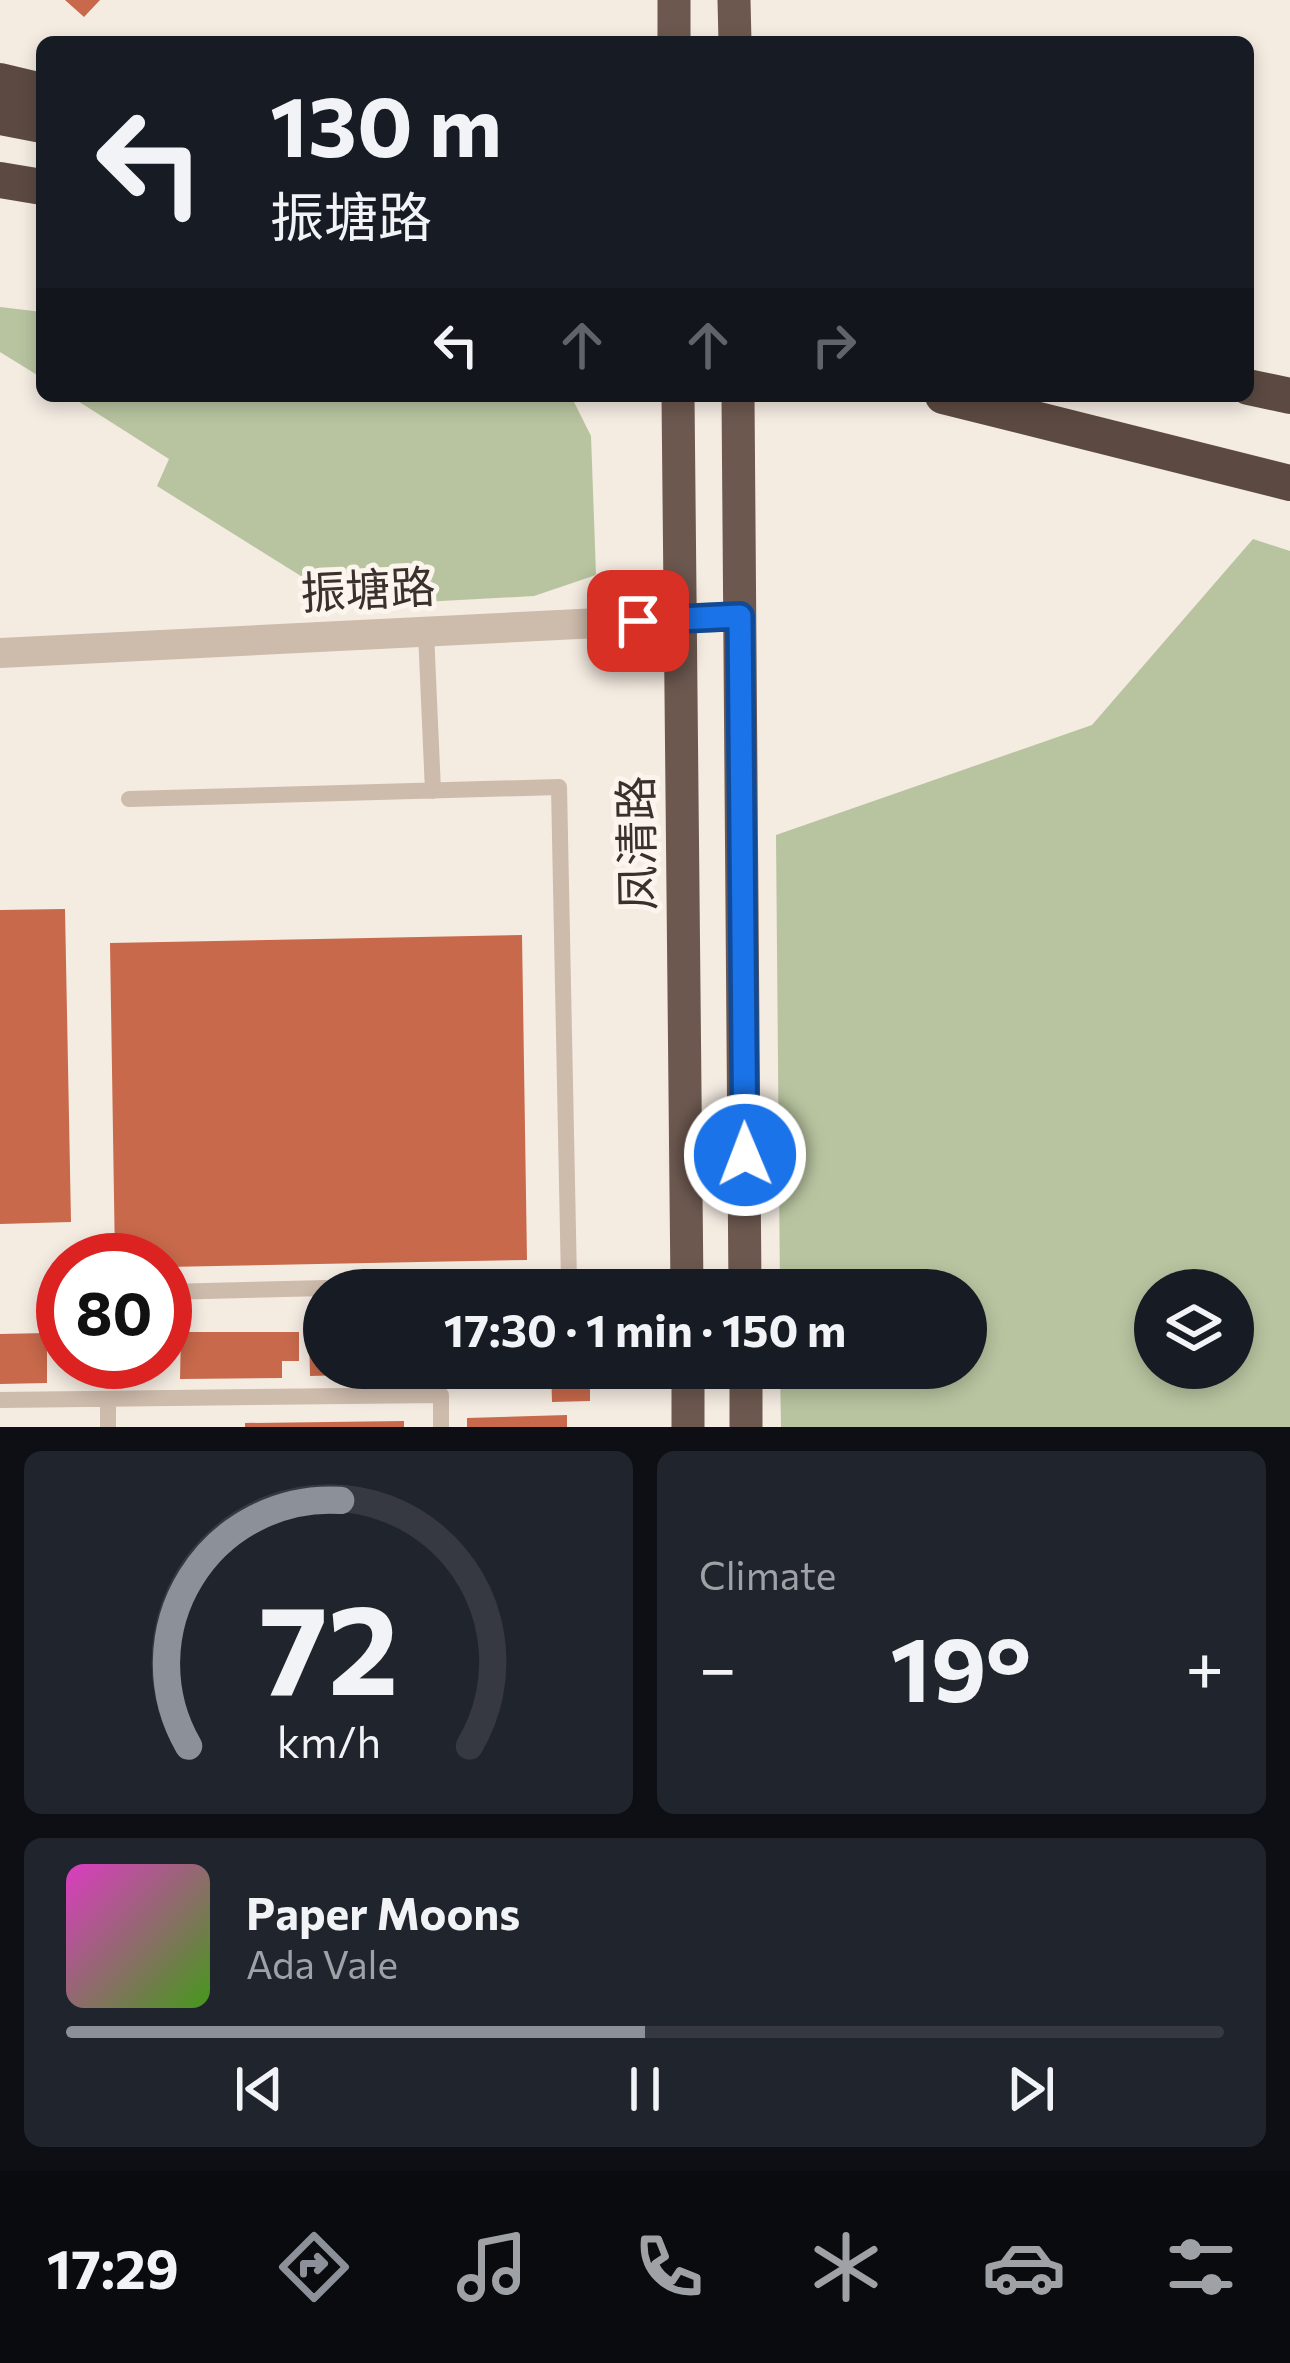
<!DOCTYPE html>
<meta charset="utf-8">
<style>
:root{--surface:#171b24;--page:#20242c;--text:#f1f3f6;--muted:#9ea1a6;--line:#363941;--accent:#8c9099}
body{margin:0;font-family:Commissioner,"Noto Sans SC",sans-serif;background:var(--page);color:var(--text);height:100vh;display:flex;flex-direction:column;font-size:45px;white-space:nowrap}
*{box-sizing:border-box;margin:0}
p{font-size:39px;color:var(--muted)}
.icon{flex:none;width:66px;height:66px;fill:none;stroke:currentColor;stroke-width:2;stroke-linecap:round;stroke-linejoin:round}
.map{position:relative;height:1427px;overflow:hidden}
.sheet{display:flex;flex-direction:column;gap:24px;padding:24px;background:#0d0f14;flex:1}
.sheet>*{flex:none}
.guide{position:absolute;left:36px;top:36px;width:1218px;height:366px;border-radius:18px;box-shadow:0 6px 18px #0003;background:#171b24;color:var(--text);overflow:hidden}
.fabs{position:absolute;left:1134px;top:1269px;display:grid;gap:24px}
.fabs a{display:grid;place-items:center;width:120px;height:120px;border-radius:50%;background:var(--surface);box-shadow:0 6px 18px #0003;font-size:60px}
.speed{position:absolute;left:36px;top:1233px;display:flex;gap:24px;font-size:60px;font-weight:700;text-align:center}
.speed>*{display:grid;place-content:center;width:156px;height:156px;border-radius:50%;background:var(--surface);box-shadow:0 6px 18px #0003;line-height:1}
.speed .limit{border:18px solid #d22;background:#fff;color:#111}
.pin{position:absolute;display:grid;place-items:center;width:102px;height:102px;color:#fff;margin:-51px;border-radius:24px;box-shadow:0 6px 18px #0006}
.me{position:absolute;width:132px;margin:-66px;rotate:359deg;stroke-linejoin:round;filter:drop-shadow(0 0 9px #0008)}
.turn{display:flex;align-items:center;gap:42px;height:252px;padding:0 36px;font-size:54px}
.turn .icon{width:156px;height:156px;stroke-width:2.5}
.turn b{display:block;font-size:84px;line-height:102px}
.lanes{display:flex;align-items:center;height:114px;padding:0 36px;background:#0003;justify-content:center;gap:60px;direction:ltr}
.lanes .off{opacity:.35}
.big{font-size:90px;font-weight:700;line-height:1.1}
.sheet .tile{flex:1;display:flex;flex-direction:column;justify-content:center;gap:18px;min-width:0;padding:0 42px;border-radius:18px;background:var(--page)}
.sheet .dial{align-items:center;gap:0}
.dial svg{height:312px;overflow:visible;fill:none;stroke:var(--line);stroke-width:7;stroke-linecap:round;text-anchor:middle}
.dial text{fill:var(--text);stroke:none}
.song{display:flex;align-items:center;gap:36px}
.cover{width:144px;height:144px;border-radius:18px;background:linear-gradient(135deg,hsl(310 70% 55%),hsl(100 70% 35%))}
.played{height:12px;border-radius:6px;background:linear-gradient(90deg,var(--accent) 50%,var(--line) 50%)}
.keys{display:flex;justify-content:space-around;direction:ltr}
.heat{display:flex;justify-content:space-between;align-items:center;font-size:66px;direction:ltr}
.sheet .tiles{flex:1;display:grid;gap:24px;grid-template-columns:1fr 1fr}
.tile:last-child{grid-column:span 2}
.trip{position:absolute;left:303px;top:1269px;width:684px;height:120px;border-radius:60px;background:var(--surface);box-shadow:0 6px 18px #0003;font-weight:700;line-height:120px;text-align:center}
.menu{display:flex;height:192px;justify-content:space-around;align-items:center;background:#090b0e;color:var(--muted)}
.menu .icon{width:84px;height:84px}
.menu .current{color:var(--accent)}
.menu b{font-size:54px;color:var(--text)}
.map>svg:first-child{display:block}
</style>
<div class="map">
<svg width="1290" height="1427" viewBox="0 0 1290 1427">
<rect width="100%" height="100%" fill="#f4ebe1"/>
<path fill="#b8c4a0" fill-rule="evenodd" d="M0 307 42 312V378L0 352Z
M70 396H571L591 436 596 575 534 596 349 606 157 486 169 459Z
M1253 539 1290 551V1427H781L780 1368H966V1290H780L776 835 1092 725ZM1155 1290H1233V1368H1155Z"/>
<path fill="#c8694b" d="M65 0H100L84 17Z
M65 909 71 1222 0 1224V910Z
M522 935 527 1260 165 1267V1260H115L110 943Z
M309 1331H324V1368H424V1373L310 1376Z
M181 1332H299V1361H282V1378L180 1379Z
M47 1333V1383L0 1384V1334Z
M551 1368H590V1401L552 1402Z
M567 1415V1427H467V1418Z
M404 1421V1427H245V1423Z"/>
<g fill="none" stroke-linecap="round" stroke-linejoin="round">
<path stroke="#cdbbac" stroke-width="16" d="M426 632 433 791
M129 799 559 787 569 1282 165 1292
M108 1399V1427
M0 1400 441 1395V1427"/>
<path stroke="#cdbbac" stroke-width="30" d="M0 653 740 616"/>
<path stroke="#6c584f" stroke-width="33" d="M674 0V42
M734 0 735 42
M678 396 687 1290
M738 396 745 1290
M688 1368V1427
M746 1368V1427"/>
<path stroke="#5c4a42" stroke-width="36" d="M0 81 42 91
M0 117 42 125
M0 180 42 187
M1248 387 1290 396
M943 396 1290 483"/>
</g>
<g fill="none" stroke-linecap="round" stroke-linejoin="round">
<defs>
<path id="route" d="M638 621 740 616 745 1155"/>
</defs>
<use href="#route" stroke="#114b97" stroke-width="30"/>
<use href="#route" stroke="#1a73e8" stroke-width="21"/>
</g>
<g text-anchor="middle" stroke-width="10" stroke-linejoin="round" paint-order="stroke">
<g font-size="45" fill="#3b302b" stroke="#fbf5ee">
<text transform="translate(368 590) rotate(-3)" y="16">振塘路</text>
<text transform="translate(637 843) rotate(-91)" y="16">凤清路</text>
</g>
</g>
</svg>
<div class="fabs">
<a><svg class="icon" aria-label="layers" viewBox="0 0 24 24"><path d="M12 4l9 5-9 5-9-5zM3 14l9 5 9-5"/></svg></a>
</div>
<div class="speed"><div class="limit">80</div></div>
<div class="pin" style="left:638px;top:621px;background:#d93025"><svg class="icon" aria-label="arrive" viewBox="0 0 24 24"><path d="M6 21V4h12l-3 4 3 4H6"/></svg></div>
<svg class="me" style="left:745px;top:1155px" viewBox="-20 -20 40 40"><circle r="17" fill="#1a73e8" stroke="#fff" stroke-width="3"/><path d="M0-11L8 9 0 5-8 9z" fill="#fff"/></svg>
<div class="trip">17:30 · 1 min · 150 m</div>
<div class="guide">
<div class="turn"><svg class="icon" aria-label="left" viewBox="0 0 24 24"><path d="M17 20v-9H6M10 6l-5 5 5 5"/></svg><div><b>130 m</b>振塘路</div></div>
<div class="lanes"><svg class="icon" aria-label="left" viewBox="0 0 24 24"><path d="M17 20v-9H6M10 6l-5 5 5 5"/></svg><svg class="icon off" aria-label="ahead" viewBox="0 0 24 24"><path d="M12 20V5M6 11l6-6 6 6"/></svg><svg class="icon off" aria-label="ahead" viewBox="0 0 24 24"><path d="M12 20V5M6 11l6-6 6 6"/></svg><svg class="icon off" aria-label="right" viewBox="0 0 24 24"><path d="M7 20v-9h11M14 6l5 5-5 5"/></svg></div>
</div>
</div>
<section class="sheet">
<div class="tiles">
<div class="tile dial"><svg viewBox="0 0 100 80">
<path d="M14 69A42 42 0 1 1 86 69"/>
<path d="M14 69A42 42 0 0 1 53 6" stroke="#8c9099"/>
<text x="50" y="56" font-size="32" font-weight="700">72</text>
<text x="50" y="72" font-size="11">km/h</text>
</svg></div>
<div class="tile"><p>Climate</p>
<div class="heat"><a>−</a><b class="big">19°</b><a>+</a></div>
</div>
<div class="tile">
<div class="song"><i class="cover"></i><div><b>Paper Moons</b><p>Ada Vale</p></div></div>
<div class="played"></div>
<div class="keys"><svg class="icon" aria-label="previous" viewBox="0 0 24 24"><path d="M18 5L8 12l10 7zM5 5v14"/></svg><svg class="icon" aria-label="pause" viewBox="0 0 24 24"><path d="M8 5v14M16 5v14"/></svg><svg class="icon" aria-label="next" viewBox="0 0 24 24"><path d="M6 5l10 7-10 7zM19 5v14"/></svg></div>
</div>
</div>
</section>
<nav class="menu">
<b>17:29</b>
<svg class="icon current" aria-label="directions" viewBox="0 0 24 24"><path d="M12 3l9 9-9 9-9-9zM9 14v-3h6M13 9l2 2-2 2"/></svg>
<svg class="icon" aria-label="music" viewBox="0 0 24 24"><path d="M9 18V5l10-2v13"/><circle cx="6" cy="18" r="3"/><circle cx="16" cy="16" r="3"/></svg>
<svg class="icon" aria-label="phone" viewBox="0 0 24 24"><path d="M5 4h4l2 5-3 2q2 4 5 5l2-3 5 2v4C11 20 4 13 5 4z"/></svg>
<svg class="icon" aria-label="climate" viewBox="0 0 24 24"><path d="M12 3v18M4 7l16 10M4 17L20 7"/></svg>
<svg class="icon" aria-label="car" viewBox="0 0 24 24"><path d="M5 17H2v-5l4-1 3-4h7l3 4 3 1v5h-3M9 17h6M6 11h13"/><circle cx="7" cy="17" r="2"/><circle cx="17" cy="17" r="2"/></svg>
<svg class="icon" aria-label="filters" viewBox="0 0 24 24"><path d="M4 7h16M4 17h16"/><circle cx="9" cy="7" r="2"/><circle cx="15" cy="17" r="2"/></svg>
</nav>
